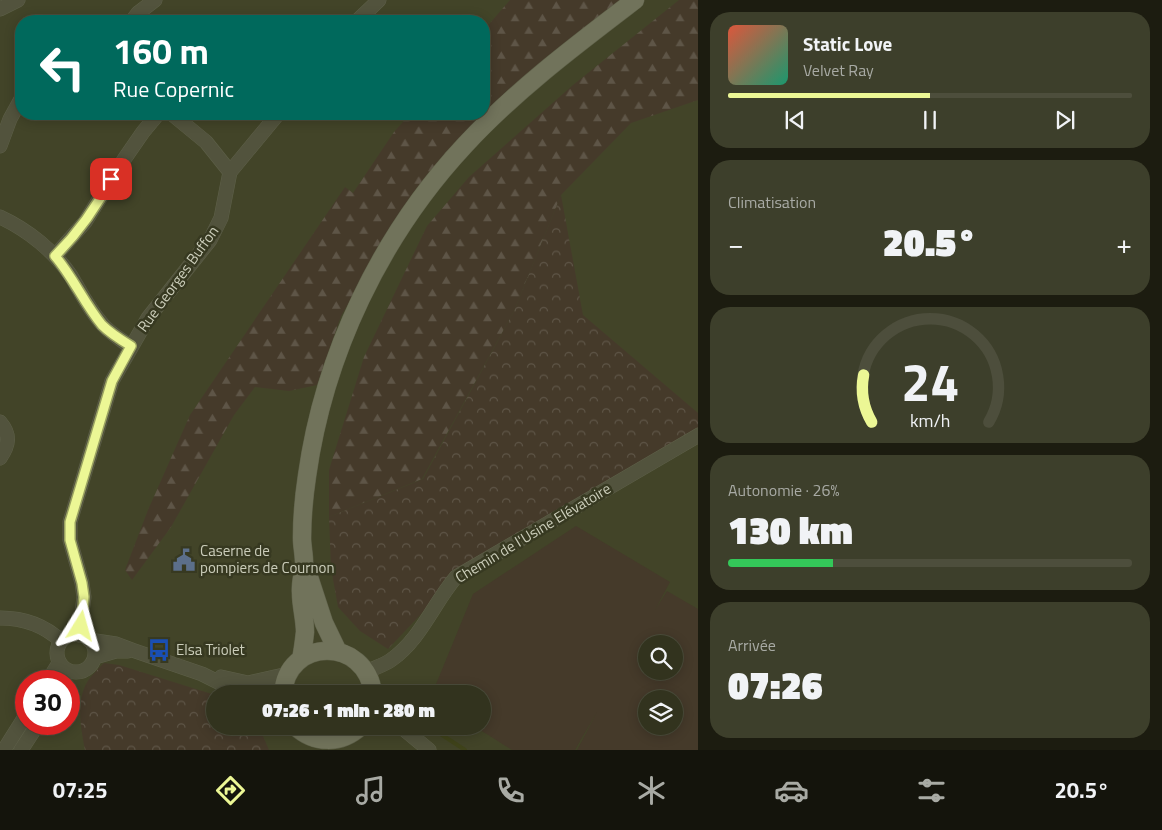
<!DOCTYPE html>
<html lang="fr">
<meta charset="utf-8">
<style>
:root{--surface:#32331e;--page:#3d3f2b;--text:#f1f3f6;--muted:#a8aaa4;--line:#4d4e3c;--accent:#ecf795}
body{margin:0;font-family:"Titillium Web",sans-serif;background:var(--page);color:var(--text);height:100vh;display:flex;flex-direction:column;font-size:19px;white-space:nowrap}
*{box-sizing:border-box;margin:0}
p{font-size:16px;color:var(--muted)}
.icon{flex:none;width:28px;height:28px;fill:none;stroke:currentColor;stroke-width:2;stroke-linecap:round;stroke-linejoin:round}
.map{position:relative;flex:1;overflow:hidden}
.details{display:flex;flex-direction:column;gap:12px;padding:12px;background:#1c1c10;width:464px}
.details>*{flex:none}
.top-card{position:absolute;left:15px;top:15px;width:475px;height:105px;border-radius:20px;box-shadow:0 2px 12px #0003,0 0 0 1px var(--line);background:#00695c;color:#fff;overflow:hidden}
.controls{position:absolute;left:638px;top:635px;display:grid;gap:10px}
.controls a{display:grid;place-items:center;width:45px;height:45px;border-radius:50%;background:var(--surface);box-shadow:0 2px 12px #0003,0 0 0 1px var(--line);font-size:25px}
.speed{position:absolute;left:15px;top:670px;display:flex;gap:10px;font-size:25px;font-weight:700;text-align:center}
.speed>*{display:grid;place-content:center;width:65px;height:65px;border-radius:50%;background:var(--surface);box-shadow:0 2px 12px #0003,0 0 0 1px var(--line);line-height:1}
.speed .limit{border:8px solid #d22;background:#fff;color:#111}
.pin{position:absolute;display:grid;place-items:center;width:42px;height:42px;color:#fff;margin:-21px;border-radius:10px;box-shadow:0 2px 8px #0006}
.me{position:absolute;width:55px;margin:-28px;rotate:8deg;stroke-linejoin:round;filter:drop-shadow(0 0 4px #0008)}
.turn{display:flex;align-items:center;gap:18px;height:105px;padding:0 15px;font-size:22px}
.turn .icon{width:65px;height:65px;stroke-width:2.5}
.turn b{display:block;font-size:35px;line-height:42px}
.big{font-size:38px;font-weight:800;line-height:1.1}
.details .tile{flex:1;display:flex;flex-direction:column;justify-content:center;gap:8px;min-width:0;padding:0 18px;border-radius:20px;background:var(--page)}
.details .dial{align-items:center;gap:0}
.dial svg{height:130px;overflow:visible;fill:none;stroke:var(--line);stroke-width:7;stroke-linecap:round;text-anchor:middle}
.dial text{fill:var(--text);stroke:none}
.song{display:flex;align-items:center;gap:15px}
.cover{width:60px;height:60px;border-radius:8px;background:linear-gradient(135deg,hsl(10 70% 55%),hsl(160 70% 35%))}
.played{height:5px;border-radius:2px;background:linear-gradient(90deg,var(--accent) 50%,var(--line) 50%)}
.keys{display:flex;justify-content:space-around;direction:ltr}
.heat{display:flex;justify-content:space-between;align-items:center;font-size:28px;direction:ltr}
.charge{height:8px;border-radius:4px;background:linear-gradient(90deg,#34c759 26%,var(--line) 0)}
.trip{position:absolute;left:206px;top:685px;width:285px;height:50px;border-radius:25px;background:var(--surface);box-shadow:0 2px 12px #0003,0 0 0 1px var(--line);font-weight:800;line-height:50px;text-align:center}
.dock{display:flex;height:80px;justify-content:space-around;align-items:center;background:#14140c;color:var(--muted)}
.dock .icon{width:35px;height:35px}
.dock .active{color:var(--accent)}
.dock b{font-size:22px;color:var(--text)}
main{display:flex;flex:1;min-height:0}
.map>svg:first-child{display:block}
</style>
<main>
<div class="map">
<svg width="699" height="750" viewBox="0 0 699 750">
<defs>
<pattern id="forest-firs" width="22" height="20" patternUnits="userSpaceOnUse" patternTransform="scale(1.25)"><rect width="22" height="20" fill="#453a2a"/><path d="M5 1l3.5 6h-7zM16 11l3.5 6h-7z" fill="#5e5547"/></pattern>
<pattern id="park-crowns" width="20" height="18" patternUnits="userSpaceOnUse" patternTransform="scale(1.25)"><rect width="20" height="18" fill="#453a2a"/><path d="M2 6a3 3 0 1 1 6 0M12 15a3 3 0 1 1 6 0" fill="none" stroke="#5e5547"/></pattern>
</defs>
<rect width="100%" height="100%" fill="#424428"/>
<path fill="url(#forest-firs)" d="M510 0H620L492 105 436 165 413 193 341 316 317 385 289 391 255 387 234 415 171 527 132 580 125 570 148 510 190 415 345 187 353 193 394 132 410 114H484V30Z
M679 0H698V100L631 123 561 195 514 311 422 479 329 517V470L364 357 427 226 469 177 573 85Z"/>
<path fill="url(#park-crowns)" d="M561 195 583 315 698 413V435L456 577 388 649 360 631 338 607 331 568 329 517 423 479 514 311Z
M104 663 119 665 215 695V726H257L263 736 269 750H85C81 729 76 704 86 684 90 677 98 669 104 663Z"/>
<path fill="#453a2a" fill-rule="evenodd" d="M576 526 670 582 655 610 667 591 698 609V750H577L597 712 575 750H512L474 726H482V694H432L473 594ZM646 644H674V671H646ZM646 699H674V726H646Z"/>
<g fill="none" stroke-linecap="round" stroke-linejoin="round">
<path stroke="#3f431a" stroke-width="4" d="M431 726 436 731 465 750"/>
<defs>
<path id="minor" d="M0 9 18 0
M132 21 138 13 155 0
M357 21 379 0
M0 146 10 119 21 99
M230 172 278 114
M0 217C28 230 54 251 71 276 81 293 90 311 103 325 111 334 122 340 131 347
M55 256 85 222 125 158 143 132 158 114
M0 422C11 435 9 445 0 458
M0 618C23 618 44 625 61 641
M57 653a19 19 0 1 1 38 0a19 19 0 1 1-38 0Z
M79 635 84 597 82 583 70 540V522L112 381 148 318 210 240 221 218 230 172 206 142 172 114
M89 640 116 644 132 650 202 674 242 694
M95 657 116 651H128
M366 672C374 668 384 665 391 660 421 639 433 604 456 577L699 435
M221 677 248 683 288 674
M48 681 59 663
M400 726 429 750
M4 750 26 715
M21 750 38 724"/>
<path id="major" d="M306 568 324 623 338 652
M301 659C303 650 304 641 305 632 305 619 301 606 301 593 300 582 304 572 304 562 304 554 302 546 302 538 302 518 304 496 307 476 324 354 381 235 465 145 516 90 576 45 635 0
M283 694C286 637 367 636 373 694
M295 726C314 744 341 745 361 726"/>
</defs>
<use href="#minor" stroke="#5e6049" stroke-width="15"/>
<use href="#major" stroke="#5e6049" stroke-width="19"/>
<use href="#minor" stroke="#52533d" stroke-width="14"/>
<use href="#major" stroke="#71735b" stroke-width="18"/>
</g>
<g fill="none" stroke-linecap="round" stroke-linejoin="round">
<defs>
<path id="route" d="M81 626 84 597 82 583 70 540V522L112 381 131 346C121 340 110 333 102 325 84 303 73 277 55 256 78 233 96 208 111 179"/>
</defs>
<use href="#route" stroke="#99a161" stroke-width="12"/>
<use href="#route" stroke="#ecf795" stroke-width="9"/>
</g>
<defs>
<symbol id="civic-bare" viewBox="-9 -9 18 18"><path d="M-.6-6.5H3V-4.5H.6V-3L4-1V1h2V6H-6V1h2V-1L-.6-3ZM-1.2 2.5V6h2.4V2.5Z" fill="#5c6f8a" stroke="#373921" stroke-width="2.5" paint-order="stroke"/></symbol>
<symbol id="bus-bare" viewBox="-9 -9 18 18"><path d="M-5-6H5V4H4V6H2V4H-2V6H-4V4H-5ZM-3.5-4V0h7V-4ZM-3.5 1.2v1.5H-2V1.2ZM2 1.2v1.5H3.5V1.2Z" fill="#1a4fb4" stroke="#373921" stroke-width="2.5" paint-order="stroke"/></symbol>
</defs>
<g fill-rule="evenodd">
<use href="#civic-bare" x="168" y="544" width="32" height="32"/>
<use href="#bus-bare" x="143" y="634" width="32" height="32"/>
</g>
<g text-anchor="middle" stroke-width="5" stroke-linejoin="round" paint-order="stroke">
<g font-size="15" fill="#cbcdba" stroke="#373921">
<text transform="translate(178 279) rotate(-54)" y="5">Rue Georges Buffon</text>
<text transform="translate(533 533) rotate(-31)" y="5">Chemin de l'Usine Elévatoire</text>
</g>
<g font-size="15" fill="#cbcdba" stroke="#373921" text-anchor="start">
<text x="200" y="556">Caserne de<tspan x="200" dy="17">pompiers de Cournon</tspan></text>
<text x="176" y="655">Elsa Triolet</text>
</g>
</g>
</svg>
<div class="controls">
<a><svg class="icon" aria-label="search" viewBox="0 0 24 24"><circle cx="10" cy="10" r="6"/><path d="M15 15l6 6"/></svg></a>
<a><svg class="icon" aria-label="layers" viewBox="0 0 24 24"><path d="M12 4l9 5-9 5-9-5zM3 14l9 5 9-5"/></svg></a>
</div>
<div class="speed"><div class="limit">30</div></div>
<div class="pin" style="left:111px;top:179px;background:#d93025"><svg class="icon" aria-label="arrive" viewBox="0 0 24 24"><path d="M6 21V4h12l-3 4 3 4H6"/></svg></div>
<svg class="me" style="left:81px;top:626px" viewBox="-20 -20 40 40"><path d="M0-17L14 15 0 8-14 15z" fill="#ecf795" stroke="#fff" stroke-width="4"/></svg>
<div class="trip">07:26 · 1 min · 280 m</div>
<div class="top-card">
<div class="turn"><svg class="icon" aria-label="left" viewBox="0 0 24 24"><path d="M17 20v-9H6M10 6l-5 5 5 5"/></svg><div><b>160 m</b>Rue Copernic</div></div>
</div>
</div>
<section class="details">
<div class="tile">
<div class="song"><i class="cover"></i><div><b>Static Love</b><p>Velvet Ray</p></div></div>
<div class="played"></div>
<div class="keys"><svg class="icon" aria-label="previous" viewBox="0 0 24 24"><path d="M18 5L8 12l10 7zM5 5v14"/></svg><svg class="icon" aria-label="pause" viewBox="0 0 24 24"><path d="M8 5v14M16 5v14"/></svg><svg class="icon" aria-label="next" viewBox="0 0 24 24"><path d="M6 5l10 7-10 7zM19 5v14"/></svg></div>
</div>
<div class="tile"><p>Climatisation</p>
<div class="heat"><a>−</a><b class="big">20.5°</b><a>+</a></div>
</div>
<div class="tile dial"><svg viewBox="0 0 100 80">
<path d="M14 69A42 42 0 1 1 86 69"/>
<path d="M14 69A42 42 0 0 1 9 40" stroke="#ecf795"/>
<text x="50" y="56" font-size="32" font-weight="700">24</text>
<text x="50" y="72" font-size="11">km/h</text>
</svg></div>
<div class="tile"><p>Autonomie · 26%</p><b class="big">130 km</b><div class="charge"></div></div>
<div class="tile"><p>Arrivée</p><b class="big">07:26</b></div>
</section>
</main>
<nav class="dock">
<b>07:25</b>
<svg class="icon active" aria-label="directions" viewBox="0 0 24 24"><path d="M12 3l9 9-9 9-9-9zM9 14v-3h6M13 9l2 2-2 2"/></svg>
<svg class="icon" aria-label="music" viewBox="0 0 24 24"><path d="M9 18V5l10-2v13"/><circle cx="6" cy="18" r="3"/><circle cx="16" cy="16" r="3"/></svg>
<svg class="icon" aria-label="phone" viewBox="0 0 24 24"><path d="M5 4h4l2 5-3 2q2 4 5 5l2-3 5 2v4C11 20 4 13 5 4z"/></svg>
<svg class="icon" aria-label="climate" viewBox="0 0 24 24"><path d="M12 3v18M4 7l16 10M4 17L20 7"/></svg>
<svg class="icon" aria-label="car" viewBox="0 0 24 24"><path d="M5 17H2v-5l4-1 3-4h7l3 4 3 1v5h-3M9 17h6M6 11h13"/><circle cx="7" cy="17" r="2"/><circle cx="17" cy="17" r="2"/></svg>
<svg class="icon" aria-label="filters" viewBox="0 0 24 24"><path d="M4 7h16M4 17h16"/><circle cx="9" cy="7" r="2"/><circle cx="15" cy="17" r="2"/></svg>
<b>20.5°</b>
</nav>
